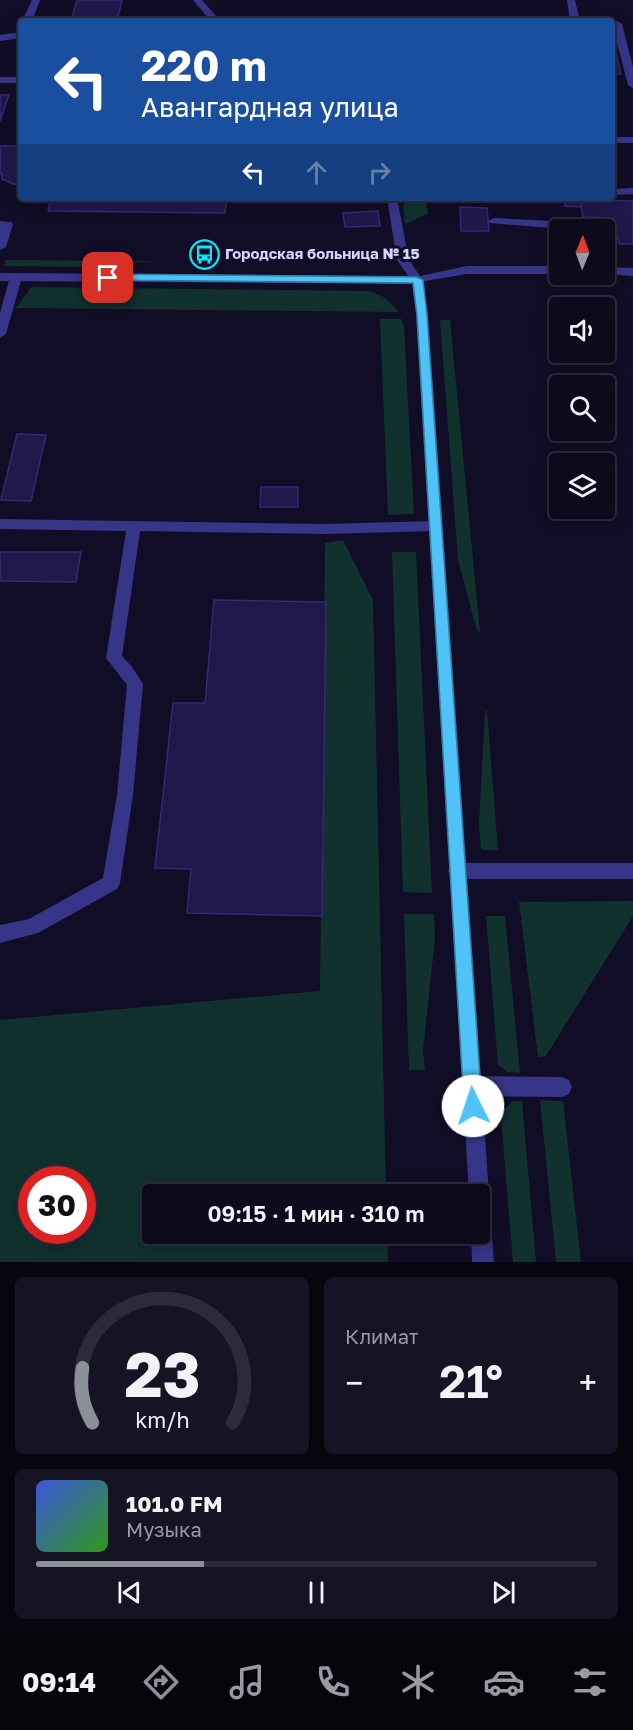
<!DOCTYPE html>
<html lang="ru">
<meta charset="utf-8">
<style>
:root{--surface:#0d0a1c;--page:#161325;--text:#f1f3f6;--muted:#9a9aa3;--line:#2d2b3b;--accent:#8c9099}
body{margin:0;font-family:"Golos Text",sans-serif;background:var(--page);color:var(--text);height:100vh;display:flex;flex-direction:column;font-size:22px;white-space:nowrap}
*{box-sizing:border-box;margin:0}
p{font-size:20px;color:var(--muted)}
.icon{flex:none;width:33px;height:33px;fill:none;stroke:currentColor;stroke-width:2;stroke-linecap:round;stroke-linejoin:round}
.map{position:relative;height:1262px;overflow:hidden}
.panel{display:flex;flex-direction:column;gap:15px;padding:15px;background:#07060f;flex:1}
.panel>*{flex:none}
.top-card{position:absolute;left:18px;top:18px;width:597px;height:183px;border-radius:6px;box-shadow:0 3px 15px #0003,0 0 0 2px var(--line);background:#1a4fa0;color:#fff;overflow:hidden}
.needle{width:39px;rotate:1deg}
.controls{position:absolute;left:549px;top:219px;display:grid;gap:12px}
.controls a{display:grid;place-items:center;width:66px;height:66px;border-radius:6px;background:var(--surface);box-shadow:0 3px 15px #0003,0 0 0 2px var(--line);font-size:30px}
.speed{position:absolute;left:18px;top:1166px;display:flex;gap:12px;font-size:30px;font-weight:700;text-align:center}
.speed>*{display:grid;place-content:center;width:78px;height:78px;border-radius:50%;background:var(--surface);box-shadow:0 3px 15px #0003,0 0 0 2px var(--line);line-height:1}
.speed .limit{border:9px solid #d22;background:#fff;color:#111}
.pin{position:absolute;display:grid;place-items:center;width:51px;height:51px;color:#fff;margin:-26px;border-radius:12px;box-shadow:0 3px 9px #0006}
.me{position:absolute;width:66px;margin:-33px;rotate:356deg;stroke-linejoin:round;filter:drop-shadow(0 0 4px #0008)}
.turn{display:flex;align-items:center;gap:21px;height:126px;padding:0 24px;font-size:27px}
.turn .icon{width:78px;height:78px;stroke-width:2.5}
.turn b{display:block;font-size:42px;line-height:51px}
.lanes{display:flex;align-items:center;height:57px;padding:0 24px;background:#0003;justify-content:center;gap:30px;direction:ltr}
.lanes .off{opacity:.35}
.big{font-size:45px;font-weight:600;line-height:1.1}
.panel .widget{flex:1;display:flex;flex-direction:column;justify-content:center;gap:9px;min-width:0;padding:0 21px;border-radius:9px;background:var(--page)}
.panel .dial{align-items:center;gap:0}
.dial svg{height:156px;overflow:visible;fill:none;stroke:var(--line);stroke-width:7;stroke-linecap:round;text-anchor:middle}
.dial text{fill:var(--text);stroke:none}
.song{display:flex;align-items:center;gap:18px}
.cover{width:72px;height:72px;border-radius:9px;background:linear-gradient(135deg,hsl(230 70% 55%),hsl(110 70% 35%))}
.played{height:6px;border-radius:3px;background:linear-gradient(90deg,var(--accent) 30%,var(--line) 30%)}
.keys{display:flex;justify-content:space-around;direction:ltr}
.heat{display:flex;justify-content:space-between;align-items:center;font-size:33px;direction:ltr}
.panel .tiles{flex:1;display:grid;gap:15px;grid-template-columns:1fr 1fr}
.widget:last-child{grid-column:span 2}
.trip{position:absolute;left:142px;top:1184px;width:348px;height:60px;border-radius:6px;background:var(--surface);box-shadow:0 3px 15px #0003,0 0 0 2px var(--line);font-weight:600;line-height:60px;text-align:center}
.tab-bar{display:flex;height:96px;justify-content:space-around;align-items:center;background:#05040b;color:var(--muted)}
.tab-bar .icon{width:42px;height:42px}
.tab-bar .selected{color:var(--accent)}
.tab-bar b{font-size:27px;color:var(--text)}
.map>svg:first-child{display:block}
</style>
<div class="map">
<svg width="633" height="1262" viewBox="0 0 633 1262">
<rect width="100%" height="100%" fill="#110d26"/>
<path fill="#10312e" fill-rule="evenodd" d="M410 198H425L428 214 405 224 403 205Z
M5 260 153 261 89 267 4 266Z
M31 287 369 291 386 298 399 312 16 308Z
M380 319H401L404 326 414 514 388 515Z
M440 320H450L480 632 477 631 458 560Z
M343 540 373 600 386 1194H153V1233H387L388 1262H0V1020L320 991 325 543ZM32 1179H82V1230H32Z
M392 552H416L432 893 403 892Z
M485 711H487L498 850H481L479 824Z
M633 901V916L546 1056 538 1057 519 902Z
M404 914H434L435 938 423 1051 425 1070H409Z
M486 916H505L520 1073 507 1072 498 1065Z
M540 1100 563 1101 581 1262H556Z
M513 1101H522L536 1262H513L501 1118 503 1110Z"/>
<path fill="#201849" stroke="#352876" stroke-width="1.5" d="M77 0H122L117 21H71Z
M612 40H613L621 74H612Z
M0 95H9L0 121Z
M0 146H21V184H13L2 179V174H0Z
M51 198H227L225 213 48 211Z
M564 200H580L581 207 565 206Z
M580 200 633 201V244H619L613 218 583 217Z
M460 207 487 208 489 231H461Z
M378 211 380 226 345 227 343 213Z
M17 434 46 435 31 501 1 500Z
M261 487H298V507H260Z
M0 552H81L76 582 0 581Z
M214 600 326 602 322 916 187 913 191 869 155 868 173 703H205Z"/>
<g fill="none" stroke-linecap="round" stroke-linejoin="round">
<path fill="#363588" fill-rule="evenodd" d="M32 0H40L32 21H22Z
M193 0H202L216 16 217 21H207L208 18Z
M567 0H575L580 21H570Z
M617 21 622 24 633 67V88L628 85 612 24Z
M21 32V38L0 41V35Z
M0 77H21V83H0Z
M612 137H633V143H612Z
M633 188V194L612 195V189Z
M387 198H397L409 260 420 276 467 266H560V274H467L413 283 397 260Z
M494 218 570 222 574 223 576 230 490 223 488 221Z
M0 221 11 222 13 224 6 247 0 250Z
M604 267 633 268V276L604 274Z
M16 273 22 277 6 334 0 338V313L10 277Z
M0 519 325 524 435 521 442 526 435 531 325 534 140 531 122 656 132 667 143 684 133 795 120 883 117 889 38 933 0 943V925L29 919 103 878 117 795 127 685 106 658 126 531 0 529Z
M457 863H633V879H457L451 877 448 871 451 865Z
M472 1076 562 1077 569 1080 572 1087 569 1094 562 1097 472 1096 465 1093 462 1086 465 1079Z"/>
<path fill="#363588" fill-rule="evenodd" d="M0 273 417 276 423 280 428 315 489 1194 486 1201 480 1204V1194H469L416 315 412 284 0 281Z
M480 1205 487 1208 490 1215 494 1262H472L471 1233H480Z"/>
</g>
<path fill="#4fc3f7" stroke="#337fa1" stroke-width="1.5" d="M108 274 417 277 423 280 427 315 482 1106 479 1112 473 1114 467 1112 464 1106 417 315 413 283 104 280 102 278Z"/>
<defs>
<symbol id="bus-ring" viewBox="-11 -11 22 22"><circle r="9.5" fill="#110d26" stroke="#00ecfe" stroke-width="1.5"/><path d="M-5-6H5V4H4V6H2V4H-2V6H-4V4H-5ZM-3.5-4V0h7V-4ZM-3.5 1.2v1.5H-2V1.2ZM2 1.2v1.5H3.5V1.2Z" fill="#00ecfe"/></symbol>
</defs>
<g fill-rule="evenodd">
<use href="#bus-ring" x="188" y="238" width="33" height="33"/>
</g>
<g text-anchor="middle" stroke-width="6" stroke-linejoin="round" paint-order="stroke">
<g font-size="15" font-weight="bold" fill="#d6d3ff" stroke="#110d26" text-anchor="start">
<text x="225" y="259">Городская больница № 15</text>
</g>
</g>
</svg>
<div class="controls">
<a><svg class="needle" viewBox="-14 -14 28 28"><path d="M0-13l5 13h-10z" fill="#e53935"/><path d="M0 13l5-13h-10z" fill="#9a9aa3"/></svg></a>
<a><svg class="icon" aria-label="sound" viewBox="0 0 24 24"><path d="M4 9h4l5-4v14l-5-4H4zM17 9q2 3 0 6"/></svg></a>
<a><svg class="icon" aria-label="search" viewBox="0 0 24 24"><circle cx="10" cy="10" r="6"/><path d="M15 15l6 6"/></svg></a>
<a><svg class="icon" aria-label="layers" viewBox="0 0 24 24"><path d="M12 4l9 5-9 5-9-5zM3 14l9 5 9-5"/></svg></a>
</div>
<div class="speed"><div class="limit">30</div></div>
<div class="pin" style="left:108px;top:278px;background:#d93025"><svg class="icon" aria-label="arrive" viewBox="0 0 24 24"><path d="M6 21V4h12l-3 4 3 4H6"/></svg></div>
<svg class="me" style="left:473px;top:1106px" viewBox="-20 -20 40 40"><circle r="19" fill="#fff"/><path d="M0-13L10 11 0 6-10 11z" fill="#4fc3f7"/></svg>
<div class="trip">09:15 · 1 мин · 310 m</div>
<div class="top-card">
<div class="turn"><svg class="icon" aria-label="left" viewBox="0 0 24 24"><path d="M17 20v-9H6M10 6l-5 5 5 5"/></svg><div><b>220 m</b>Авангардная улица</div></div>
<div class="lanes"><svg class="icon" aria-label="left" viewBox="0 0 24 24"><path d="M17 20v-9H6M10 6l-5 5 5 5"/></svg><svg class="icon off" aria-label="ahead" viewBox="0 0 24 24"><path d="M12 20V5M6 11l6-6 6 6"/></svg><svg class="icon off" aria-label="right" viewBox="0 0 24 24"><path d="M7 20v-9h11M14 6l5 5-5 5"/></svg></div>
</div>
</div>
<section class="panel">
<div class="tiles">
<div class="widget dial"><svg viewBox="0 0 100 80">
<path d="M14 69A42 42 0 1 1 86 69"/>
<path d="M14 69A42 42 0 0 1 9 41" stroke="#8c9099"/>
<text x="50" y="56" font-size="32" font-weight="700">23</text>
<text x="50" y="72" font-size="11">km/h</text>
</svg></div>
<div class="widget"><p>Климат</p>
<div class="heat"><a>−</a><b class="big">21°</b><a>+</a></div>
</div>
<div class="widget">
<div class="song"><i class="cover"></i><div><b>101.0 FM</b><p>Музыка</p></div></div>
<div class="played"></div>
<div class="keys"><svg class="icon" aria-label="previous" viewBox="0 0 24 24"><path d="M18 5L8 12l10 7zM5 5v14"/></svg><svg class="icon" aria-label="pause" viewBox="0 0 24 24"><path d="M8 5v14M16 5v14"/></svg><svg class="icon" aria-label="next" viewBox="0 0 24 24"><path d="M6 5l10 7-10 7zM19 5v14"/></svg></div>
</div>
</div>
</section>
<nav class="tab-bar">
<b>09:14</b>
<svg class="icon selected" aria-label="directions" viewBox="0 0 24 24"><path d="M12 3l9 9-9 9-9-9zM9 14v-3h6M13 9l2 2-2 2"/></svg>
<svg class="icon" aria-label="music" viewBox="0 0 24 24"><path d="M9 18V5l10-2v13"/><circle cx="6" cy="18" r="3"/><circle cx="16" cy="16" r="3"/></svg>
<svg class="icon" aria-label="phone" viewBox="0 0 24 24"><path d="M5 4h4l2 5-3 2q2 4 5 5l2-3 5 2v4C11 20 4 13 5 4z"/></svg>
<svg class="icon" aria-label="climate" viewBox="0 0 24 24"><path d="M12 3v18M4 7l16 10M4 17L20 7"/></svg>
<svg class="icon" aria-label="car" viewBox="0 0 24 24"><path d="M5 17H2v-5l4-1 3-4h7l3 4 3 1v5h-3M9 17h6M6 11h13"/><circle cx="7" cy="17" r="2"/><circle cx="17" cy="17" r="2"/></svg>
<svg class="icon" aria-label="filters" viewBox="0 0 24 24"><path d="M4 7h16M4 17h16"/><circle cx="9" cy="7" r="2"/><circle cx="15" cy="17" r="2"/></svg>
</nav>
